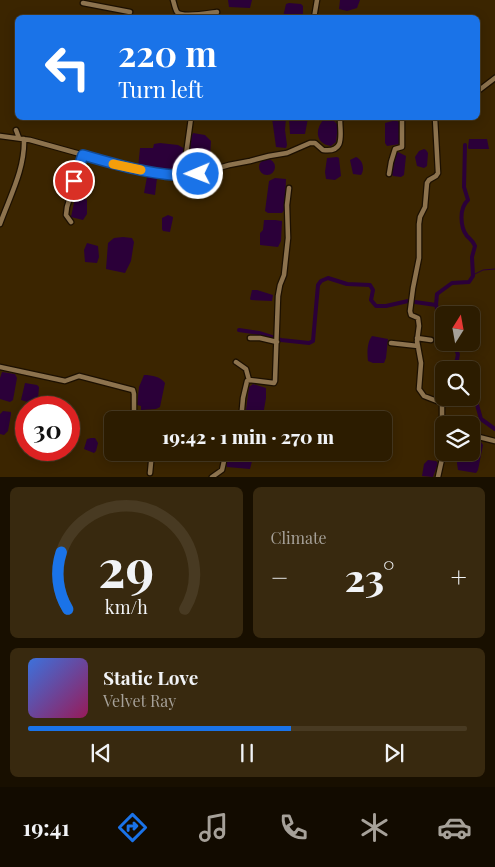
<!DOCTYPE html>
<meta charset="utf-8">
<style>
:root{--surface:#2c1c00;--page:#38290f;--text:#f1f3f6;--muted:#a6a199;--line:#483a22;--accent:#1a73e8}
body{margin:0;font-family:"Playfair Display",serif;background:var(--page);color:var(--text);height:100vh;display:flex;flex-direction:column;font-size:19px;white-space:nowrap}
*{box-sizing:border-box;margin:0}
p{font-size:16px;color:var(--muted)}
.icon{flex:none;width:28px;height:28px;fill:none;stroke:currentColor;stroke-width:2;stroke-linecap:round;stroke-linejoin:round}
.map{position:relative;height:477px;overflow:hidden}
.details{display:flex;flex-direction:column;gap:10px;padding:10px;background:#180f00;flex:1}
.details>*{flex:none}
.banner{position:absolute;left:15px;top:15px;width:465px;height:105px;border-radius:8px;box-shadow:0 2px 12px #0003,0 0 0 1px var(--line);background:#1a73e8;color:#fff;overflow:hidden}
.needle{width:32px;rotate:11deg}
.buttons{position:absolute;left:435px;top:306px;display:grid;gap:10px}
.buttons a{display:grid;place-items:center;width:45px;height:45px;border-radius:8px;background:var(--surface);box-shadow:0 2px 12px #0003,0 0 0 1px var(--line);font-size:25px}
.speed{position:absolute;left:15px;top:396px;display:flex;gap:10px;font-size:25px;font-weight:700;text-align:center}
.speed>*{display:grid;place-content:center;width:65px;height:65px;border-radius:50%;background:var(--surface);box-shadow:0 2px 12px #0003,0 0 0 1px var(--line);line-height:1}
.speed .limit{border:8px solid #d22;background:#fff;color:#111}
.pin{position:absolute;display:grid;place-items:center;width:42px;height:42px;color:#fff;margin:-21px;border:2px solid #fff;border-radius:50%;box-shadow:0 1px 5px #0007}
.me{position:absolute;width:55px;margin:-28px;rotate:269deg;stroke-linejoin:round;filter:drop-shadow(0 0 4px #0008)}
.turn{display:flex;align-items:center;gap:18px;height:105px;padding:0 20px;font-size:22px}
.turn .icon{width:65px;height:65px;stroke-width:2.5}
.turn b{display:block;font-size:35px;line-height:42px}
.big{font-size:38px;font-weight:800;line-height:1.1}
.details .tile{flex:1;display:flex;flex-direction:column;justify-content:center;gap:8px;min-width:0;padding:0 18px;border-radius:8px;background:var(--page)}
.details .dial{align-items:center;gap:0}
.dial svg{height:130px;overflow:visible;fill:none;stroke:var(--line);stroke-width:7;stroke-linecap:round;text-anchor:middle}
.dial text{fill:var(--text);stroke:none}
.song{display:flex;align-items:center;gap:15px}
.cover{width:60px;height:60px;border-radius:8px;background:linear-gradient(135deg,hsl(220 70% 55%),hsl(330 70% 35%))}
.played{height:5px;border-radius:2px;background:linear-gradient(90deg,var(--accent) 60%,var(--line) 60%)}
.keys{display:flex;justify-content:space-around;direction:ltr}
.heat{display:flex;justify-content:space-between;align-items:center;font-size:28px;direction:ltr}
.details .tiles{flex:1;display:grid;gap:10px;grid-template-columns:1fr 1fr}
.tile:last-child{grid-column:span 2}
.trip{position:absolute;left:104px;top:411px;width:288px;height:50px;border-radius:8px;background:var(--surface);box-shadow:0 2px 12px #0003,0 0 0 1px var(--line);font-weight:800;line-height:50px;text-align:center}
.dock{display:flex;height:80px;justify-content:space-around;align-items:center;background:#120b00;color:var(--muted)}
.dock .icon{width:35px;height:35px}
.dock .current{color:var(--accent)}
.dock b{font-size:22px;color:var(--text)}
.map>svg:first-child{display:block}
</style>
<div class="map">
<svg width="495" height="477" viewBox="0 0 495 477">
<rect width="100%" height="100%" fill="#3b2500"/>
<path fill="#2b0039" d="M228 0H252L250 8 229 7Z
M340 0H360L357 8 347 11 339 9Z
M289 3 301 4 303 6V17H283L286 4Z
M272 118H286L285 130 287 145 286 148 276 147Z
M289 118H308L305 134H290Z
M324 119H332L338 125 336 142 331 146C316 144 314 130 324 119Z
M396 120 400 123V144L387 146 385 143V123Z
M193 133 205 135 211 141 210 157 204 163 194 164 191 162 190 141Z
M469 139H487L489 149H469L468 148Z
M160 143 178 145 185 149 181 170 175 173 138 168 140 148H153L154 144Z
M424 149 426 150 428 153 427 166 424 168 417 166 415 157 419 151Z
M398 152 406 156 404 175 401 177 393 176 391 173 396 153Z
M337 157 339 158 341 176 335 180 326 179 325 172 327 158Z
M356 157C363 160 365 169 361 175L353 174 350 160Z
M259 167a8 8 0 1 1 16 0a8 8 0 1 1-16 0Z
M150 175 157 178 155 195 144 193 147 177Z
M275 178 286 179 285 209 282 213H268L265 211 269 181Z
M75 198H84L87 200V214L83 220 71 217Z
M168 215 173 217V218L170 232 163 231 162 229V218Z
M264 220H275L282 221 281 241 278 247 260 245V233L263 230Z
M123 237 132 238 134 242 131 261 125 273 106 269 108 243 114 238Z
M87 243 98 246 99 257 97 263 85 262 84 250Z
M252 290H257L273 295 272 301 251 300 250 299Z
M372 336 388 339 386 358 384 363H373L368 361C367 353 367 342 372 336Z
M2 372 15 374 17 378 13 400 10 402 0 399V378Z
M144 375C152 375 161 377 165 383L160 407 156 409 141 410V406L137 405 139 387Z
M25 383 37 385 39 387 38 399 34 404 21 400Z
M253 384 266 388V398L263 415 246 410 249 387Z
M42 402 50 404V407L26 408V429L21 427 24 404 37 406Z
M3 411 11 412V414L8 431 4 435 0 434V414Z
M91 438H95L98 443 96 451 94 453 84 449 87 439Z
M471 440 481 442 483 445 478 470 476 473 458 470 457 463 459 453 471 452Z
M229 453H254L250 469 227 467 226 463Z
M428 460 436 461 438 463 433 477 422 476 424 464Z"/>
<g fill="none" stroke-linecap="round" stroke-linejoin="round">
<path stroke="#2b0039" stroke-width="1" d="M473 275 483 270 495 269"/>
<path stroke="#2b0039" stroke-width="4" d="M239 330 259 333 281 340 309 343 313 341 318 285 321 281 328 278 347 284 370 285 373 290 371 300 376 306H386L408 301 436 305
M444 333 436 305 437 294 452 283 469 282 473 276 472 257 475 246C473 241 471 240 467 236 460 227 459 208 468 200L464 187 465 145
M450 342C462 356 458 355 453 370
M471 393 476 401 481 419 495 429"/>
<defs>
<path id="minor" d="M173 0C174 3 175 9 177 12 182 18 209 13 217 12
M83 3 130 12
M314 18 317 0
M478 91 495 78
M435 118 438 173 436 176 429 180 427 183 425 207 420 217 419 224V258L413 288 410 311 411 315 418 318 419 326 417 341 421 363 419 389 424 396 442 403V424L444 426
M16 130 19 138
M0 136 30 140 134 169 183 176 198 174 229 165 250 161 269 156 287 153 310 143H315L323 150C346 153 340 134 340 119L343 118
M389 174 391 162 395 149 402 147V118
M183 176 191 118
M71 222 66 215 67 207 83 155
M0 224C10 196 25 169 24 139
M250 338H260L277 342
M417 338 431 340
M391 343 418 346
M236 362 246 369 249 380
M0 367 65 381 79 376 83 377 133 390 134 394V415L150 420
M241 420 243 398 247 381 249 380 274 383 275 381 278 296 280 285 284 275 288 238 287 205 289 188
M471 435 495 441
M150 473 152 452
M212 477 222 470 226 452
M438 477 442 459 439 443 443 425"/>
</defs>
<use href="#minor" stroke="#1c1001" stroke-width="7"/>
<use href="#minor" stroke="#8d734e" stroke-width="4.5"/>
</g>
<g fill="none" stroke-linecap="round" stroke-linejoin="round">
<defs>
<path id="route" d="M74 181 83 155C115 164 166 180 198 174"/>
</defs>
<use href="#route" stroke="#114b97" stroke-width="12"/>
<use href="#route" stroke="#1a73e8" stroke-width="9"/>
<path stroke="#f59e0b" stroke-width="9" d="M113 164 141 170"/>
</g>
</svg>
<div class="buttons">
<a><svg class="needle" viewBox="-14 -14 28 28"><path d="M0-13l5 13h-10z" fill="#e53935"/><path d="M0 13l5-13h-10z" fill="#a6a199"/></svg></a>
<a><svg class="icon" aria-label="search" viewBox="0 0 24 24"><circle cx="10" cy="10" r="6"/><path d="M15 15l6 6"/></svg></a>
<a><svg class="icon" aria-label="layers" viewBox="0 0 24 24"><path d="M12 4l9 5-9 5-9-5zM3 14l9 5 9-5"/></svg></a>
</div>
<div class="speed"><div class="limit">30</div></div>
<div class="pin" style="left:74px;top:181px;background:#d93025"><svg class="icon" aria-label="arrive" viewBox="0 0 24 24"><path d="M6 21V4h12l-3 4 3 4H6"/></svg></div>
<svg class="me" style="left:198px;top:174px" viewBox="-20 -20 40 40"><circle r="17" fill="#1a73e8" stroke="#fff" stroke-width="3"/><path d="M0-11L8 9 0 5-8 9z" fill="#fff"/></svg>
<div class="trip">19:42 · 1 min · 270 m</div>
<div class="banner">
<div class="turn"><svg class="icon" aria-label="left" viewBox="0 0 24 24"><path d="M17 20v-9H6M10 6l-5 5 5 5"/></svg><div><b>220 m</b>Turn left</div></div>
</div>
</div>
<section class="details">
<div class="tiles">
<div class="tile dial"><svg viewBox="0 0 100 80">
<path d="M14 69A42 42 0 1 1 86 69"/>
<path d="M14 69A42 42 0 0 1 10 34" stroke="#1a73e8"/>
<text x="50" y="56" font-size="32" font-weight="700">29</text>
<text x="50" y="72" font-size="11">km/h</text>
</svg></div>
<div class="tile"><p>Climate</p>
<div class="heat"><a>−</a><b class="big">23°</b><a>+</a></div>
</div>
<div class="tile">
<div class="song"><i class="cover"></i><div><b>Static Love</b><p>Velvet Ray</p></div></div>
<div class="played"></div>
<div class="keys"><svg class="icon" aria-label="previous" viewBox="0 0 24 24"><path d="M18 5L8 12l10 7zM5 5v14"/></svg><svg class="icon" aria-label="pause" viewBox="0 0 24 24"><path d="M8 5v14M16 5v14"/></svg><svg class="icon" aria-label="next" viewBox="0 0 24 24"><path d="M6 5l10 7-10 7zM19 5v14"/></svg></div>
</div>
</div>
</section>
<nav class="dock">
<b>19:41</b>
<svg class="icon current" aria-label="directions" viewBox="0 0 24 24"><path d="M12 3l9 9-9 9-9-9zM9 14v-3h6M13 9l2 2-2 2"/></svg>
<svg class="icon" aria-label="music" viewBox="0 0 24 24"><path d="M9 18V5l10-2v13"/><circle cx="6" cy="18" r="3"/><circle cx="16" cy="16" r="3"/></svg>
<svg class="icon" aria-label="phone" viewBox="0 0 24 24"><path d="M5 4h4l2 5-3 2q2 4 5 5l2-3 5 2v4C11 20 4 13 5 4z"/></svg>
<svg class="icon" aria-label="climate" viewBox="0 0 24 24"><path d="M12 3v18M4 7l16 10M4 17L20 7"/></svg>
<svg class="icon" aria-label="car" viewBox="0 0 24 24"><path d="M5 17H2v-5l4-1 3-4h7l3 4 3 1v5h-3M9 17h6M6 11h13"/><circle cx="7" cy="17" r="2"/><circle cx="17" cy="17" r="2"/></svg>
</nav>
